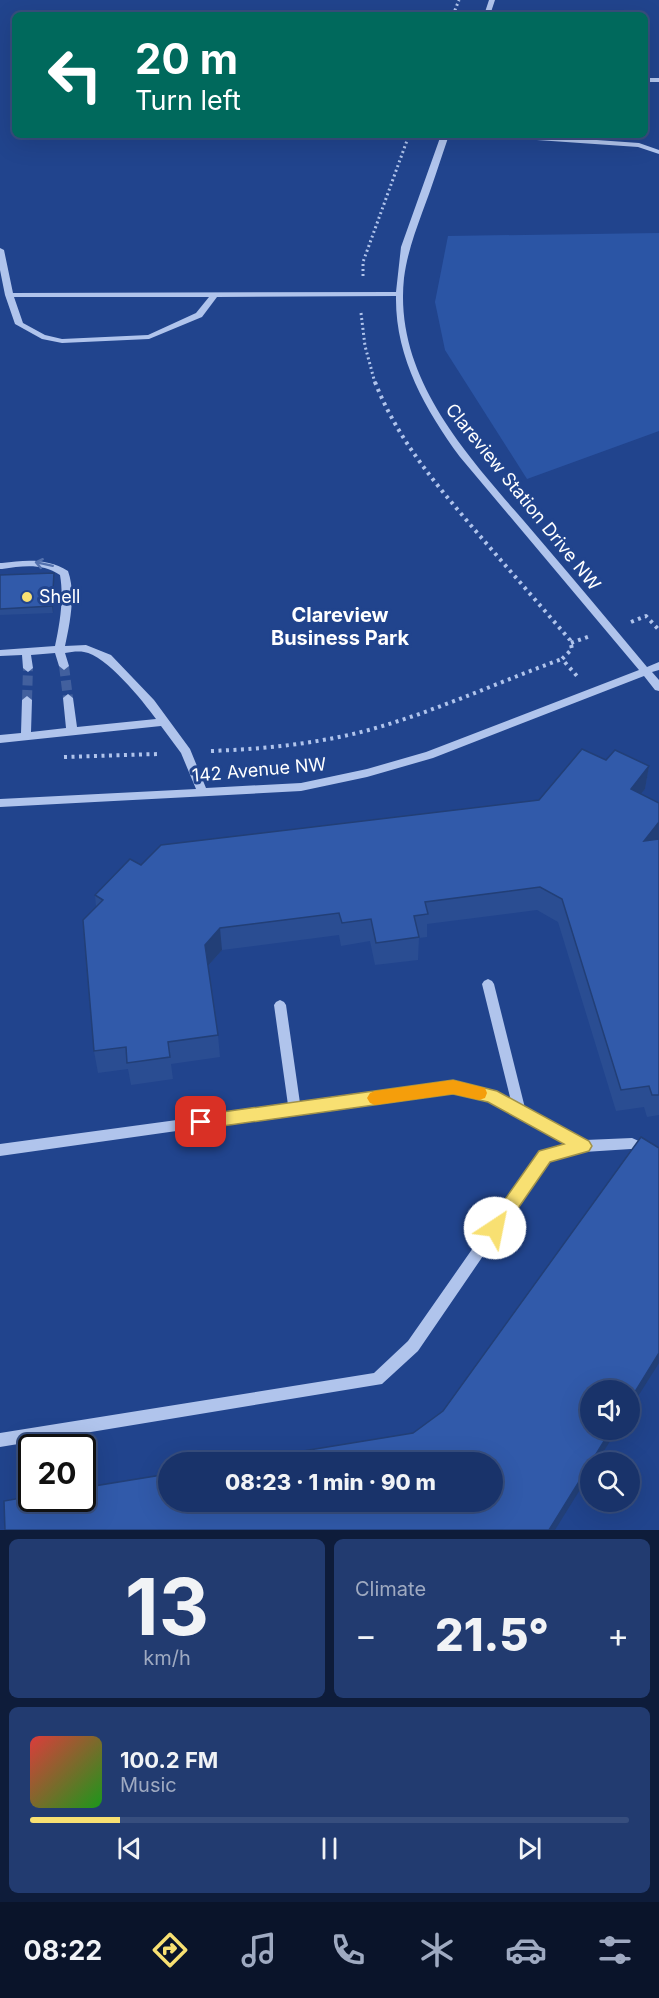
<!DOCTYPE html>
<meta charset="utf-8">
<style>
:root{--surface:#19336a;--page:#223b70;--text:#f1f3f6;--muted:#9faac1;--line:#374e7e;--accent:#f8e072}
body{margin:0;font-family:Inter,sans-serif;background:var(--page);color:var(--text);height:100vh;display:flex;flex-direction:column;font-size:22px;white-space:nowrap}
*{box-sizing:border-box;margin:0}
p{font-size:20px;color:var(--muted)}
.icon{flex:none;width:33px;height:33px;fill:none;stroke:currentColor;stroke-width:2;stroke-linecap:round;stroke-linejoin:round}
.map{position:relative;height:1530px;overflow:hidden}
.panel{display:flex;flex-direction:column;gap:9px;padding:9px;background:#0e1c3a;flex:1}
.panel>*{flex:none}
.top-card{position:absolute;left:12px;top:12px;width:636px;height:126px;border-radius:9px;box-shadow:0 6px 24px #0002,0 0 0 2px var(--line);background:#00695c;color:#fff;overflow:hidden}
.controls{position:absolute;left:580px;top:1380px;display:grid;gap:12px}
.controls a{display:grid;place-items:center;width:60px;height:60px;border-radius:50%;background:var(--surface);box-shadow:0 6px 24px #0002,0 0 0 2px var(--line);font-size:30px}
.speed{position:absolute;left:18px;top:1434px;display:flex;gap:12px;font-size:30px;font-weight:700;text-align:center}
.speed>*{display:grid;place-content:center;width:78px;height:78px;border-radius:50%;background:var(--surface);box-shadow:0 6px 24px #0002,0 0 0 2px var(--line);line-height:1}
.speed .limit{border:3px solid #111;border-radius:9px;background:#fff;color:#111}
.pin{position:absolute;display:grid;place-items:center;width:51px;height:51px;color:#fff;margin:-26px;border-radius:12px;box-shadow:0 3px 9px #0006}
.me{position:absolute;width:66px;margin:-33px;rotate:34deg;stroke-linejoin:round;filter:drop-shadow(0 0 4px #0008)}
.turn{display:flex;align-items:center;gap:21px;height:126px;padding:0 24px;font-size:27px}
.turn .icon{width:78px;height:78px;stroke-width:2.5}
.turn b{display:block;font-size:42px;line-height:51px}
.big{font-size:45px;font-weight:800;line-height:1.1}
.panel .widget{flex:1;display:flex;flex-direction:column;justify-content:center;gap:9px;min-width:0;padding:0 21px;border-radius:9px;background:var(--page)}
.panel .dial{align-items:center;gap:0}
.dial b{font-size:78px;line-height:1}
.song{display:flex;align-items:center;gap:18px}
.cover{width:72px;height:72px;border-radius:9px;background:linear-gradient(135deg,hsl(0 70% 55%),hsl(120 70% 35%))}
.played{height:6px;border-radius:3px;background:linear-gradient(90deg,var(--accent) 15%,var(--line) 15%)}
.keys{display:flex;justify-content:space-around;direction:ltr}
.heat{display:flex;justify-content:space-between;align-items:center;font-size:33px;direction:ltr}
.panel .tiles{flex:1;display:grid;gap:9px;grid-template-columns:1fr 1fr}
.widget:last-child{grid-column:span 2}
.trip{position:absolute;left:158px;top:1452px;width:345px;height:60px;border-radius:30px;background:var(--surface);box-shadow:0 6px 24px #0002,0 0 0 2px var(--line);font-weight:800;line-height:60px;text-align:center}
.dock{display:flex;height:96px;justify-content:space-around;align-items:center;background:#0a142a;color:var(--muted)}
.dock .icon{width:42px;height:42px}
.dock .current{color:var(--accent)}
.dock b{font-size:27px;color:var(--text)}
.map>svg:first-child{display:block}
</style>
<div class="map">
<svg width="659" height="1530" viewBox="0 0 659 1530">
<rect width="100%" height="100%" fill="#21448d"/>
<path fill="#2b55a5" d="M659 233V431L527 479 445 350 435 302 448 236Z"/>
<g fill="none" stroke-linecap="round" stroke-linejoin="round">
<path stroke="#42609e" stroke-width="10" stroke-dasharray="10 4.5" stroke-linecap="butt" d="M64 666 68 698
M27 700 28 668"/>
<path stroke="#b0c4ec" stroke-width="3" stroke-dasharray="2 3" stroke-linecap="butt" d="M453 15 459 0
M363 276V262L409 135
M361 313 365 346 375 383"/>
<path stroke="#b0c4ec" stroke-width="4" stroke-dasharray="3 4.5" stroke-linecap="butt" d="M375 382C398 441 439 488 480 536 510 571 540 605 570 640L572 649 562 659 577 676
M631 622 646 616 659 630
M571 643 590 636
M211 751C263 749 315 744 365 731 432 713 496 683 562 659
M64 757 158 754"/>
<path fill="#b0c4ec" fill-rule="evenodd" d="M489 0H495L490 15H484Z
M645 78H659V82H645Z
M441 135H449C440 161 432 187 422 213 414 235 407 255 404 278 393 382 474 462 535 534 573 578 610 623 647 667L659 662V670L652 672 659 680V691L655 690 644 676 433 758 367 777 301 791 0 807V799L196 789 181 753 161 726 0 743V735L21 733 22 700 27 696 32 700 31 732 66 728 63 698 68 694 73 698 77 727 156 719C143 701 106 655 84 652 78 651 71 652 65 653L69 666 64 670 59 666 55 653 31 655 33 668 28 672 23 668 22 655 0 656V650L55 646C60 623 64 598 60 575 42 563 23 566 2 569H0V563H2C26 560 47 558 68 571 76 593 70 623 65 646L86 645 111 655 154 700 190 749 206 788 301 783 367 769 426 752 639 670 460 457C425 409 395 357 396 296L217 297 202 317 149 339 62 343 42 339 15 324 5 295 0 270V248L4 250 13 293 396 292 401 247ZM14 297H209L196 313 148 335 62 339 45 335 23 323Z
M491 135H526L639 143 659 150V154L638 147 495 137Z
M488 979 492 981 494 984 525 1108 585 1140 632 1138 659 1150V1162L631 1149 584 1152 548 1161 418 1351 382 1384 0 1447V1433L374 1373 408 1341 540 1152 569 1144 488 1101 453 1092 0 1156V1144L288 1105 274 1005 276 1002 280 1000 284 1002 286 1005 300 1103 453 1082 491 1091 511 1101 482 984 484 981Z"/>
</g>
<path fill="#2a4d92" d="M0 575 54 579 53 613 0 615Z
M606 760 649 766 645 789 641 794 659 841V1115L647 1117 644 1107 616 1111 558 922 537 910 427 924V937L419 938 418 960 375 965 370 941 341 946 339 935 222 950 208 966 218 1035 220 1057 171 1064 173 1079 131 1085 128 1069 98 1073 94 1051 96 907 95 895 141 865 539 800Z"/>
<path fill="#223f77" d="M54 573V579L53 613 52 606Z
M649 766 645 789 626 812 631 789Z
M659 822V839L639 864 644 841Z
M220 928 222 950 207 967 205 945Z
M659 1353V1363L630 1409V1400Z
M611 1430H617L597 1462H591V1472L555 1530H549Z"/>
<path fill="#315aaa" stroke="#223f77" stroke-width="1.5" d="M54 573 52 606 0 609V575Z
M582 749 606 760 615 750 649 766 631 789 659 803V822L644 841 659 839V1095H652L649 1086 621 1090 562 899 540 887 425 902 428 914 414 916 419 937 376 943 371 919 342 923 339 913 220 928 205 945 218 1035 168 1042 170 1057 127 1063 126 1047 94 1051 83 920 103 900 95 895 130 859 141 865 161 845 539 800Z
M641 1137 659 1148V1353L630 1400V1390H591V1430H611L549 1530H5L4 1501 32 1496V1498H82V1488L168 1474V1502H492V1462H235L413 1433 443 1411Z"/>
<defs><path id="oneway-shaft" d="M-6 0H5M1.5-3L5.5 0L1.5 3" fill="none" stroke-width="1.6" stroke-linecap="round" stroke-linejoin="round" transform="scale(1.5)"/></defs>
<use stroke="#5371ae" href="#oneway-shaft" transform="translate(44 564) rotate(-168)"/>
<path fill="#f8e072" stroke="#a1924a" stroke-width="1.5" d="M453 1080 497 1091 589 1141 592 1146 589 1151 550 1162 501 1233 495 1235 489 1233 487 1228 489 1222 539 1151 564 1144 488 1102 453 1094 201 1129 195 1127 193 1122 195 1117 201 1115Z"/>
<path fill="#f59e0b" d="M453 1080 485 1088 487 1093 485 1098 479 1100 453 1094 375 1105 370 1103 367 1098 370 1093 375 1091Z"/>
<circle fill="#f8e072" stroke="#21448d" stroke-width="2" cx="27" cy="597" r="6"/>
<g text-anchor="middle" stroke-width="6" stroke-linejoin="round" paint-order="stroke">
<g font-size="18" fill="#fff" stroke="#21448d">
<text transform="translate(523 497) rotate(51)" y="6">Clareview Station Drive NW</text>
<text transform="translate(259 770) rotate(-5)" y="6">142 Avenue NW</text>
</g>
<g font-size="18" fill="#fff" stroke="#21448d" text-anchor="start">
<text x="39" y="603">Shell</text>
</g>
<g font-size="20" font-weight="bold" fill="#fff" stroke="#21448d">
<text x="340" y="622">Clareview<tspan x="340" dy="23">Business Park</tspan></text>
</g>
</g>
</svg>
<div class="controls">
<a><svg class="icon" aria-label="sound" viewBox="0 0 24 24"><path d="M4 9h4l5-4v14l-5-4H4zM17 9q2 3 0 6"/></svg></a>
<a><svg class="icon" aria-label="search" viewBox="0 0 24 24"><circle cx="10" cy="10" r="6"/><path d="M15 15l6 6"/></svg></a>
</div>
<div class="speed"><div class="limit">20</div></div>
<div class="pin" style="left:201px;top:1122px;background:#d93025"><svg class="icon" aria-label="arrive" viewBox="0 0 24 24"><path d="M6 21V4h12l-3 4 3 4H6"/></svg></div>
<svg class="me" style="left:495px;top:1228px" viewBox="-20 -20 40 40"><circle r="19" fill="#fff"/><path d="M0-13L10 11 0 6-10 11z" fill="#f8e072"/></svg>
<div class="trip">08:23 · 1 min · 90 m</div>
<div class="top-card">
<div class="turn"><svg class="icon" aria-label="left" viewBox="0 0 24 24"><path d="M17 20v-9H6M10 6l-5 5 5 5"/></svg><div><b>20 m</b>Turn left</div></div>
</div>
</div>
<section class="panel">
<div class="tiles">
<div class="widget dial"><b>13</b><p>km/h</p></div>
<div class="widget"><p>Climate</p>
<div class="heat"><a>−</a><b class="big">21.5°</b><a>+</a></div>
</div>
<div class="widget">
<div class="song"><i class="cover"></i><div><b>100.2 FM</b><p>Music</p></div></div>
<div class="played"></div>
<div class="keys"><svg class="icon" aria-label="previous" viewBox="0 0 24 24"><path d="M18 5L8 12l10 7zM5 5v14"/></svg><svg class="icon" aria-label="pause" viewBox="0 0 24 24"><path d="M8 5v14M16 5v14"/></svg><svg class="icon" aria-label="next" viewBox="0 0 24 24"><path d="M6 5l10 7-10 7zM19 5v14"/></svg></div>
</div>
</div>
</section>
<nav class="dock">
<b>08:22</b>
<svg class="icon current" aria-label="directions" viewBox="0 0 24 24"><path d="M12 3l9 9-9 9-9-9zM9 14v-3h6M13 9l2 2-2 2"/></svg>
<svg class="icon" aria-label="music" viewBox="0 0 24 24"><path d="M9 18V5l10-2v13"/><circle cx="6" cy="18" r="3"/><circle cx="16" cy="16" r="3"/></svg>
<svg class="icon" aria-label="phone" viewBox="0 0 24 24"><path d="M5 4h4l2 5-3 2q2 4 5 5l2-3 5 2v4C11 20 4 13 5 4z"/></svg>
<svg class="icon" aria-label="climate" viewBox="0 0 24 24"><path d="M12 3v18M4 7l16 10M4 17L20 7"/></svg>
<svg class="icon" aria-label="car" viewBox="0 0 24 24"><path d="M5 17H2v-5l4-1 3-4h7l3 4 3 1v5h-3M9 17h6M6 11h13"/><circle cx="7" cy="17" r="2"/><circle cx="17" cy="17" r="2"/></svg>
<svg class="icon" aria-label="filters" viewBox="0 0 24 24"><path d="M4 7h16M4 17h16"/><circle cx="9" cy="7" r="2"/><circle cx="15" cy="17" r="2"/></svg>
</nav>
